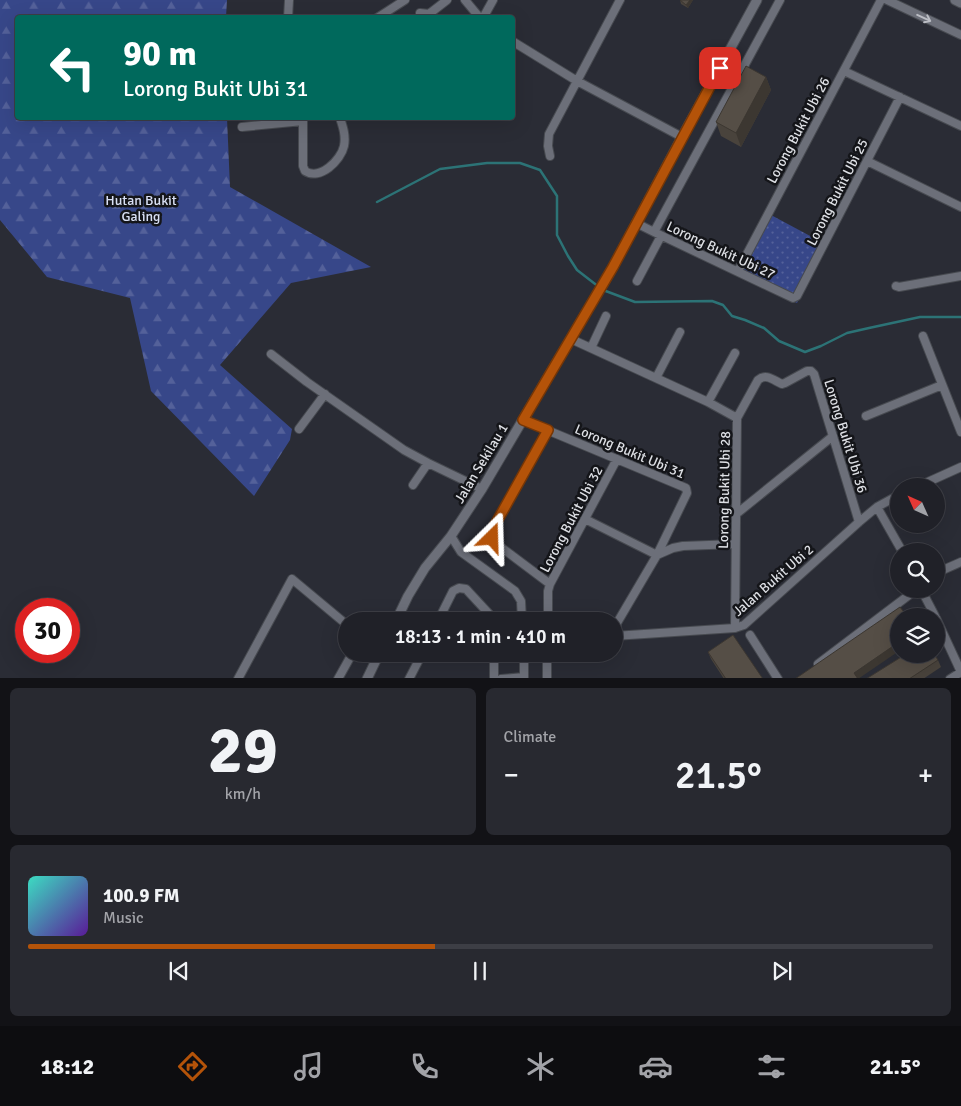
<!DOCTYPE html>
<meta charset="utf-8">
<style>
:root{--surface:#202128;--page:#282930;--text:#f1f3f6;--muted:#a2a3a8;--line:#3d3e45;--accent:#b45309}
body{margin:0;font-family:Signika,sans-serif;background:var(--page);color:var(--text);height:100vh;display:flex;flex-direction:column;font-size:19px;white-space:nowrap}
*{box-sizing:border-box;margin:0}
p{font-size:16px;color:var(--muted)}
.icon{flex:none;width:28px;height:28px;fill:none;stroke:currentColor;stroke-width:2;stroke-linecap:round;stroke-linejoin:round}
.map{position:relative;height:678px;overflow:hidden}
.side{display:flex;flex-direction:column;gap:10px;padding:10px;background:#121216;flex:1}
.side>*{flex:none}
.banner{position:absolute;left:15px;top:15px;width:500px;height:105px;border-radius:5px;box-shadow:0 5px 20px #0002,0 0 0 1px var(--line);background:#00695c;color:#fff;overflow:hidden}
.needle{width:32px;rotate:315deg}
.controls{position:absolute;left:890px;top:478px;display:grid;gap:10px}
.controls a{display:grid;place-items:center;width:55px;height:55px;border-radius:50%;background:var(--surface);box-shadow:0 5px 20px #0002,0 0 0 1px var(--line);font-size:25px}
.speed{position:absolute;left:15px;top:598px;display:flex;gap:10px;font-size:25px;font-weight:700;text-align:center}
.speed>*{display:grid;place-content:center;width:65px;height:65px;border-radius:50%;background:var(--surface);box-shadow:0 5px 20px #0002,0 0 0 1px var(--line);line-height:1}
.speed .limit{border:8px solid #d22;background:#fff;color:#111}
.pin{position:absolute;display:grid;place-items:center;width:42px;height:42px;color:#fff;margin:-21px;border-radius:10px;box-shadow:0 2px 8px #0006}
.me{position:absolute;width:55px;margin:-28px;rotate:22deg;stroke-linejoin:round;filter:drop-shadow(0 0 4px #0008)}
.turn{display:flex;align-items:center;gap:18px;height:105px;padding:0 25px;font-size:22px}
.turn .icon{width:65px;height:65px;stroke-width:2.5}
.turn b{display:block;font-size:35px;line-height:42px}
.big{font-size:38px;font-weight:600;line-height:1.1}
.side .card{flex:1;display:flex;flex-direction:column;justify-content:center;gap:8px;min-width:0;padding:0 18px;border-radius:8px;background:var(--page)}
.side .dial{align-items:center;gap:0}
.dial b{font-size:65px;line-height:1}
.song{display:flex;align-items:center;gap:15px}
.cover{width:60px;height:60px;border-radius:8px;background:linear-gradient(135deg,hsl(170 70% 55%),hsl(270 70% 35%))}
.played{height:5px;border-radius:2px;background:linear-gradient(90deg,var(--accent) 45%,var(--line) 45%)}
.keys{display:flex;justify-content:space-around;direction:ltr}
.heat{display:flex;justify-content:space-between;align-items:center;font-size:28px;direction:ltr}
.side .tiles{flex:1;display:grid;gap:10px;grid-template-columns:1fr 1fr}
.card:last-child{grid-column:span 2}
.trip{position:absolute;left:338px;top:612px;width:285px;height:50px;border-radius:25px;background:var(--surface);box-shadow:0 5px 20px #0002,0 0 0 1px var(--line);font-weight:600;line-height:50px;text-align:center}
.tabs{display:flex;height:80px;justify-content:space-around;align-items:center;background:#0d0d10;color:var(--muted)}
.tabs .icon{width:35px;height:35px}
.tabs .current{color:var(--accent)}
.tabs b{font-size:22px;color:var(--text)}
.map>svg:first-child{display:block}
</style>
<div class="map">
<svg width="961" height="679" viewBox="0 0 961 679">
<defs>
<pattern id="forest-firs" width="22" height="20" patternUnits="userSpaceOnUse" patternTransform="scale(1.25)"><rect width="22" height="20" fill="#374789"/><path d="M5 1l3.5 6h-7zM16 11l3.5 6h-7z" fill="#54619a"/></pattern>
<pattern id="park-dots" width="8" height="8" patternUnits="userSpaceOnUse" patternTransform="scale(1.25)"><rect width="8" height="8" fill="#374789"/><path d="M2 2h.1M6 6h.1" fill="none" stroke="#54619a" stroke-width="1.8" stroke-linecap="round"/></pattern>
</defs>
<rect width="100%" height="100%" fill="#2a2c35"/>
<path fill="url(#forest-firs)" d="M0 0H227L226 17 18 18V118H227L230 187 371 267 291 283 220 365 292 429 290 440 254 496 151 391 130 298 47 277 0 220Z"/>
<path fill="url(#park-dots)" d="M771 215 827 245 797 303 739 276Z"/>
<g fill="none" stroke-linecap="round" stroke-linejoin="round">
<path stroke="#2c7376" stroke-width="2.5" d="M377 202 440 169 487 163H520L540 170 557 196V235L568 256 577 270 599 287
M603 290 635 302 712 301 723 305 732 316 745 320 764 328 779 341 805 352 821 346 847 333 869 328 920 317H961"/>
<defs>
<path id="minor" d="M465 0 480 18
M887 0 961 35
M420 13 429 14 447 0
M288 18 289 0
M377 18 405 0
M483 18 493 0
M512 41 577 81 682 137
M844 71 961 126
M303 118V166L305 171C320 181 341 160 344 146 346 136 343 127 340 118
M242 127 303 121
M550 156 548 146 549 134 620 0
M867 161 961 207
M636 223 654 232 793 298 797 296 900 97
M654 232 780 0
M738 271 881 0
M637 281 661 236
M896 286 899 287 961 276
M923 336 961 432
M571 339 708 402 737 418
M591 348 606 316
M271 354 307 382 404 450 428 463 482 489
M656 378 680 332
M708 402 735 353
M866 416 942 385
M523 420 686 488 687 493 657 555 617 623 616 636
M299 429 325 394
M548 430 491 532 492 538 494 542 550 584
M413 485 428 463
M919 486 961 467
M877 507 902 551
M735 515 833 436
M585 519 657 555
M451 536 461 552 515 591 521 601 522 621
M657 555 673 548 683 546 735 544
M936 573 961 562
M921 589 935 616
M936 618 961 672
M438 621 453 591 459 588 466 589 491 616 492 621
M548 621V591L550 584 617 459
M735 628 737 418 758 380C766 373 773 380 782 384L785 383 807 371H811L814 374 859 522
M750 635 778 679
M614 636 735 628 744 625 859 522 877 507 899 495
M547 654V679
M818 664 917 589
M238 679 292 579 346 624
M338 679 352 654
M409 679 422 654
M494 679V654
M501 679 524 677V654
M950 679 961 672"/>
<path id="tertiary" d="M955 0 961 3
M396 621 408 596 425 568 451 536 482 489 613 267 682 137 757 0
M367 679 379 654"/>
</defs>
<use href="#minor" stroke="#474a50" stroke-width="10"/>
<use href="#tertiary" stroke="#474a50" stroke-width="11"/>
<use href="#minor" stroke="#6c6f79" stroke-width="8"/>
<use href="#tertiary" stroke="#6c6f79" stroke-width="9"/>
</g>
<path fill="#49433c" d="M680 0H693L688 8 681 4Z
M766 77 771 90 741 147 721 136 716 122Z
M708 652 763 679H724L711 659Z
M938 660 941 667 923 679H866Z"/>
<path fill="#3c3731" d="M690 0H693L688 8 686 5Z
M766 77 771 90 741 147 736 133Z
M899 642V651L858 679 854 673Z"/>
<path fill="#554e46" stroke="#3c3731" d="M680 0H690L686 5Z
M746 66 766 77 736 133 716 122Z
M900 607 907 616H899V642L854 673 858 679H795Z
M733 635 763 679H726L708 652Z
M906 654H934L938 660 909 679H866Z"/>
<defs><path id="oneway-shaft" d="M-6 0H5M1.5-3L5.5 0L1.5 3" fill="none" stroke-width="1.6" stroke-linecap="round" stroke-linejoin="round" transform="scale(1.25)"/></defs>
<use stroke="#bbbdc4" href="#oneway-shaft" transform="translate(924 18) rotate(25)"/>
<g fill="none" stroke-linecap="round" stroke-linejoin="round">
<defs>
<path id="route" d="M492 538 491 532 548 430 523 420 613 267 720 68"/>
</defs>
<use href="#route" stroke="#753606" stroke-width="12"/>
<use href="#route" stroke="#b45309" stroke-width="9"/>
</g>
<g text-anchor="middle" stroke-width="5" stroke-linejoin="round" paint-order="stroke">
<g font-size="14" fill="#dddfe4" stroke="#141519">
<text transform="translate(798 130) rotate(-62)" y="5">Lorong Bukit Ubi 26</text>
<text transform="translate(837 192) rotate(-63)" y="5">Lorong Bukit Ubi 25</text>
<text transform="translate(721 250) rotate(25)" y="5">Lorong Bukit Ubi 27</text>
<text transform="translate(846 436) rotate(73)" y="5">Lorong Bukit Ubi 36</text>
<text transform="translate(630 451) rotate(23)" y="5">Lorong Bukit Ubi 31</text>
<text transform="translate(481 463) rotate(-59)" y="5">Jalan Sekilau 1</text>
<text transform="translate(724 490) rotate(-89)" y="5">Lorong Bukit Ubi 28</text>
<text transform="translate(571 519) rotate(-62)" y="5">Lorong Bukit Ubi 32</text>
<text transform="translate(773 580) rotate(-41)" y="5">Jalan Bukit Ubi 2</text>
</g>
<g font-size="14" fill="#d9e0f5" stroke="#141519">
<text x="141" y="205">Hutan Bukit<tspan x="141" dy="16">Galing</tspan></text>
</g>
</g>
</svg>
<div class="controls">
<a><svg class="needle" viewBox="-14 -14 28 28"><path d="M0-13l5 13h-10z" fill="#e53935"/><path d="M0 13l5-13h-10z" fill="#a2a3a8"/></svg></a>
<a><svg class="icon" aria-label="search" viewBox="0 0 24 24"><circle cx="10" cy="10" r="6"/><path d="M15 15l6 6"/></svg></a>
<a><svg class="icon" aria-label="layers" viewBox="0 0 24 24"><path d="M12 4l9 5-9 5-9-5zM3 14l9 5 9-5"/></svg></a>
</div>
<div class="speed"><div class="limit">30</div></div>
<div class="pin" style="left:720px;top:68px;background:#d93025"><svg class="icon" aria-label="arrive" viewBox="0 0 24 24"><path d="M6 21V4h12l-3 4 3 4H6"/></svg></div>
<svg class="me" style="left:492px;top:538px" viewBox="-20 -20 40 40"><path d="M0-17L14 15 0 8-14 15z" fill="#b45309" stroke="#fff" stroke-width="4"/></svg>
<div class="trip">18:13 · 1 min · 410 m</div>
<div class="banner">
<div class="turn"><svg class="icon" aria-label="left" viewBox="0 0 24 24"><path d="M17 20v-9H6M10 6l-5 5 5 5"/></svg><div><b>90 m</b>Lorong Bukit Ubi 31</div></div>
</div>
</div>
<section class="side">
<div class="tiles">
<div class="card dial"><b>29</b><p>km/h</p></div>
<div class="card"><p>Climate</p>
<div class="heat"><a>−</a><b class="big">21.5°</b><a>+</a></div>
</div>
<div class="card">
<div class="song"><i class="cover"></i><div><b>100.9 FM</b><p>Music</p></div></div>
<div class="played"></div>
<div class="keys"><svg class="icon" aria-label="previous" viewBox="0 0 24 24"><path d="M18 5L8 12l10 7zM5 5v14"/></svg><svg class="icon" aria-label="pause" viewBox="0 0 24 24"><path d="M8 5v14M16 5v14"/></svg><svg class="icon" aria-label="next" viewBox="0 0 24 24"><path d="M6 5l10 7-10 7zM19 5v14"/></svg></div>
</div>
</div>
</section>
<nav class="tabs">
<b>18:12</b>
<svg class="icon current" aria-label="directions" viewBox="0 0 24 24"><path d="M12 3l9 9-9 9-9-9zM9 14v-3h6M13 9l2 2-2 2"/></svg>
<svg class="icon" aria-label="music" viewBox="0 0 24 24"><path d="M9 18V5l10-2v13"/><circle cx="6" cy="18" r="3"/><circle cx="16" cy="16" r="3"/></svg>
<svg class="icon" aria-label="phone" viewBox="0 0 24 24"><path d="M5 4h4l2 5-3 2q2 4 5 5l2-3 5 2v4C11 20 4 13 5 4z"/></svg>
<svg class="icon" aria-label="climate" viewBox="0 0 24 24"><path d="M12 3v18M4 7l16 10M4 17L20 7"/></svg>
<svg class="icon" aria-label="car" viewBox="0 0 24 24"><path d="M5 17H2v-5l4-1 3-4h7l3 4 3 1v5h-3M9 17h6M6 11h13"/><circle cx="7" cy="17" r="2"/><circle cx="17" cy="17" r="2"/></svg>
<svg class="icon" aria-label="filters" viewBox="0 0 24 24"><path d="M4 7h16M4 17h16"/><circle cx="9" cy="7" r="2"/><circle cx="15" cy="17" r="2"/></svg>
<b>21.5°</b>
</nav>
